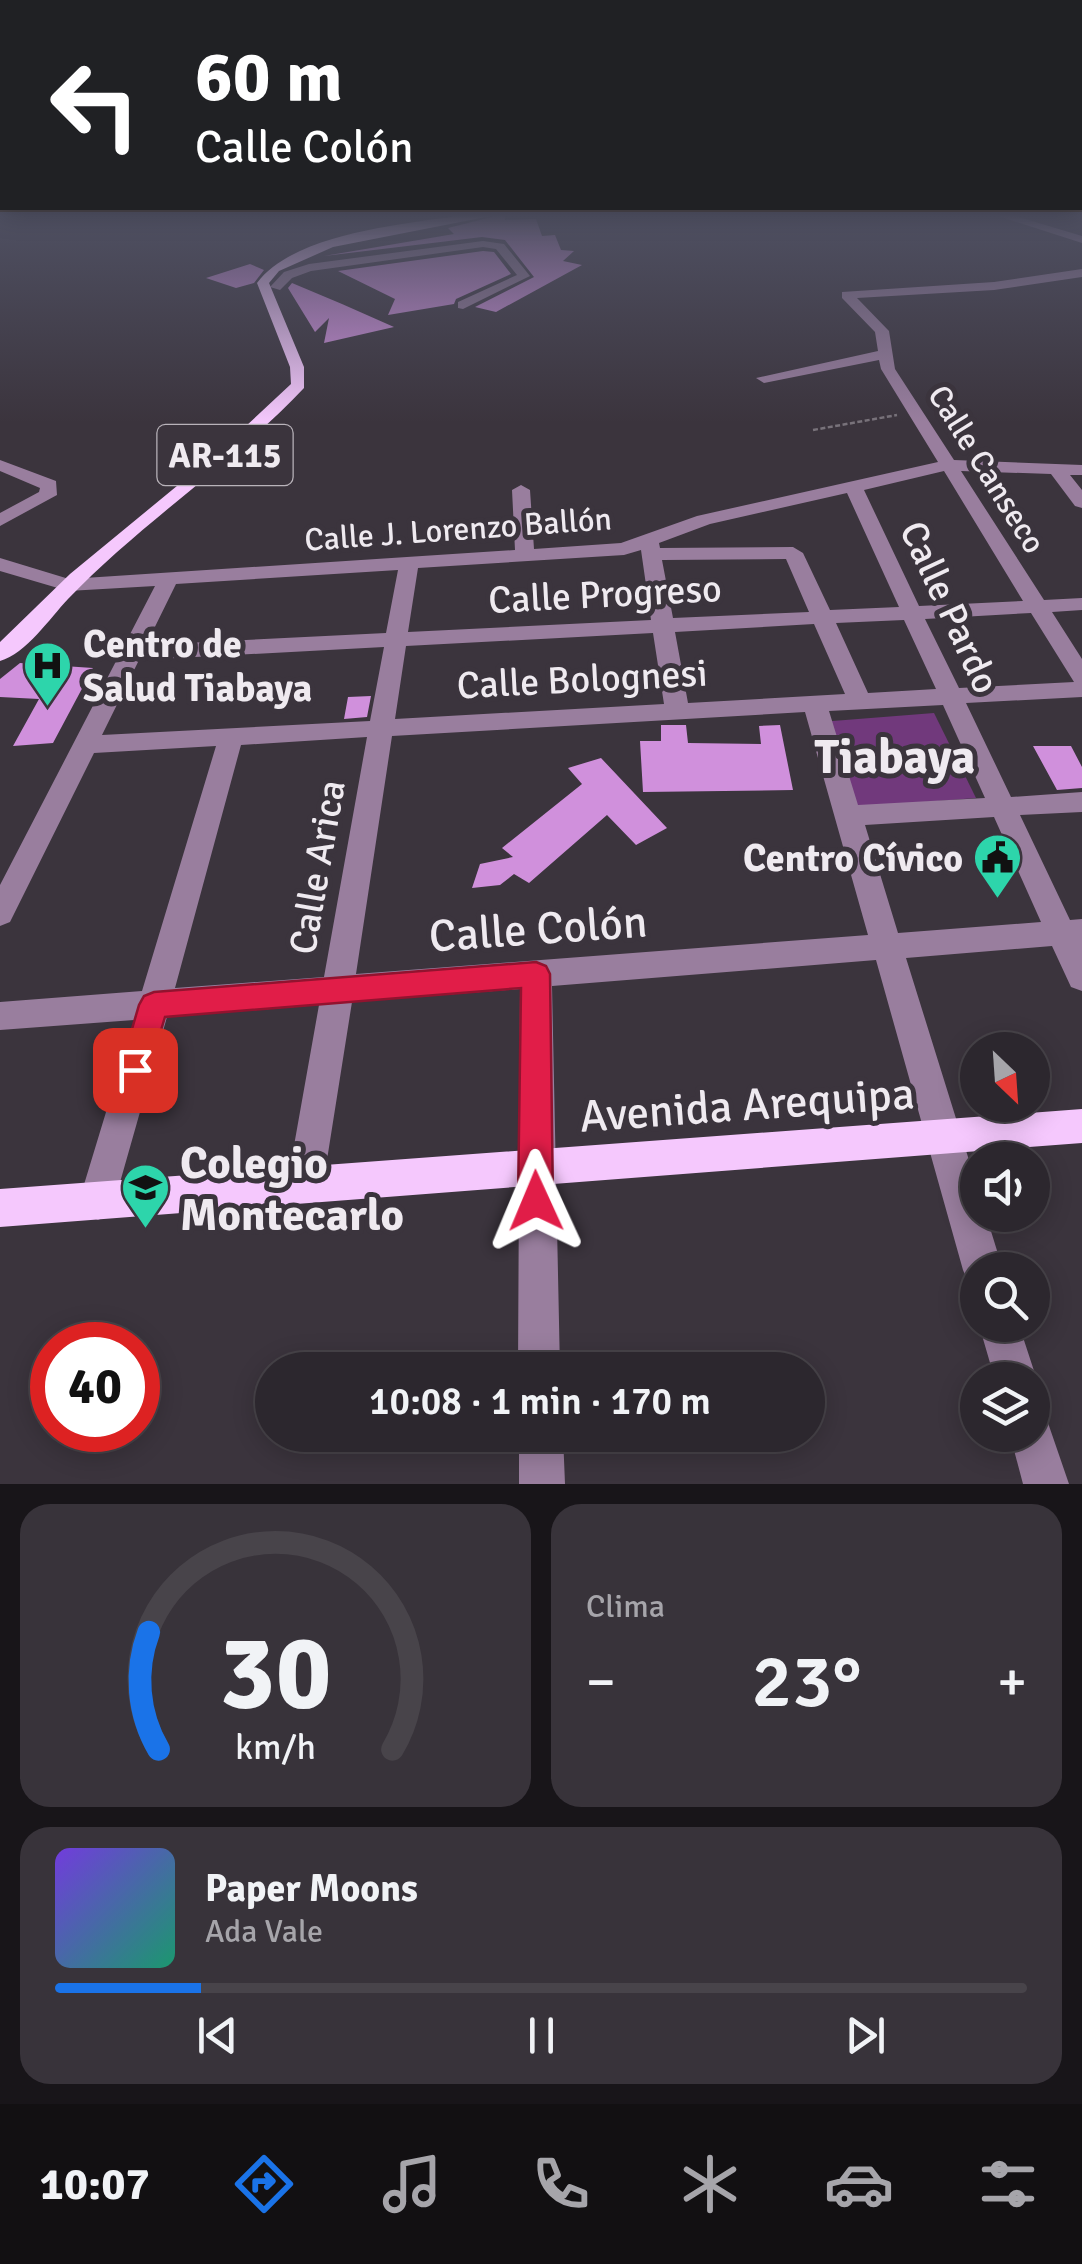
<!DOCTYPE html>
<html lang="es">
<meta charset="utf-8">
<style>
:root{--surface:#2c272e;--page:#38333a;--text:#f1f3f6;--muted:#a6a5aa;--line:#48444a;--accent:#1a73e8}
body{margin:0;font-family:Signika,sans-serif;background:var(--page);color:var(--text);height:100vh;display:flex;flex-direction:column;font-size:38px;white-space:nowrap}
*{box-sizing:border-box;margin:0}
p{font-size:32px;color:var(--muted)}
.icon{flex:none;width:55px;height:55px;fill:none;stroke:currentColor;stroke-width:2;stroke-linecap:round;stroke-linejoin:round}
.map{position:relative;height:1484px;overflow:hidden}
.drawer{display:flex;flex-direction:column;gap:20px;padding:20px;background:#181519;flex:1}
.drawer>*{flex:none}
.guide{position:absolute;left:0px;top:0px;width:1082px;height:210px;box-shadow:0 5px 25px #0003,0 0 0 2px var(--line);background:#202124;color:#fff;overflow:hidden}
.needle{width:65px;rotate:155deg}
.tools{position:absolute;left:960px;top:1032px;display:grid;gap:20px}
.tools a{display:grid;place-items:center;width:90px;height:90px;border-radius:50%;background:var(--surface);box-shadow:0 5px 25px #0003,0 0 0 2px var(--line);font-size:50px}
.speed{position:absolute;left:30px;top:1322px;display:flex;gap:20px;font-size:50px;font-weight:700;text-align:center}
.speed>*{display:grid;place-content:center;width:130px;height:130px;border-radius:50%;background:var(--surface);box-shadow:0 5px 25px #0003,0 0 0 2px var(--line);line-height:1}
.speed .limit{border:15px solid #d22;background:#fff;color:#111}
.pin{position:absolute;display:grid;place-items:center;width:85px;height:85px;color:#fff;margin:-42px;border-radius:20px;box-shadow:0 5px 15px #0006}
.me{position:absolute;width:110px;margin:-55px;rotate:359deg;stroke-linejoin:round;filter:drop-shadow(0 0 8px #0008)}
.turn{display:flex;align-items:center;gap:35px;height:210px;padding:0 30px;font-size:45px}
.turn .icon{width:130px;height:130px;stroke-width:2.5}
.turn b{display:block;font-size:70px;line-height:85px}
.big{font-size:75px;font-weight:600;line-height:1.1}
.drawer .widget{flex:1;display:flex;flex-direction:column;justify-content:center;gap:15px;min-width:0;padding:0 35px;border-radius:30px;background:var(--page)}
.drawer .dial{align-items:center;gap:0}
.dial svg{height:260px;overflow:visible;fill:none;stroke:var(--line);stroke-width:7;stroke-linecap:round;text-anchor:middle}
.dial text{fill:var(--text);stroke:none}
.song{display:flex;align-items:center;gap:30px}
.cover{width:120px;height:120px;border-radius:15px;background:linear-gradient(135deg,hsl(260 70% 55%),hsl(160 70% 35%))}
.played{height:10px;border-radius:5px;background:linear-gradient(90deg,var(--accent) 15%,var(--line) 15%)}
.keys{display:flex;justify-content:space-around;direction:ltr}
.heat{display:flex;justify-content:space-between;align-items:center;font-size:55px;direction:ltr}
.drawer .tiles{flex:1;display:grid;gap:20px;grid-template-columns:1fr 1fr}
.widget:last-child{grid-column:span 2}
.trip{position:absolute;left:255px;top:1352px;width:570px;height:100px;border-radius:50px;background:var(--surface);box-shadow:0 5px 25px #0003,0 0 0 2px var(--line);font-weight:600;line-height:100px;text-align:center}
.menu{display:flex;height:160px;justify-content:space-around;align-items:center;background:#121012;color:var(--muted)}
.menu .icon{width:70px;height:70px}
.menu .on{color:var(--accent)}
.menu b{font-size:45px;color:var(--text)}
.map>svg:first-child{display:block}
</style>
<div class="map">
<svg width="1082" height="1484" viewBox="0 0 1082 1484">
<rect width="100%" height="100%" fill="#3b343d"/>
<path fill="#71397c" d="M934 713 976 798 849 808 820 722Z"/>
<path fill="#d090dc" d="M500 215H505V220L536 219 542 236 555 235 561 250 574 251 563 261 582 265 496 312 475 307 534 277 505 240 482 237 324 256 454 234 448 228Z
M483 251 494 252 511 274 456 299 454 304 388 315 395 299 338 271Z
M250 264 264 270 254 283 236 288 206 278Z
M292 283 342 304 394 327 324 343 329 318 315 332 288 288Z
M20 663 93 668 53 743 13 746 39 699 0 697V679Z
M371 696 367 717 344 719 348 697Z
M661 725H686L688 743 761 744 759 726 780 725 793 790 643 792 640 741H661Z
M1033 746H1071L1082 767V788L1057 790Z
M601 758 667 828 636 845 607 815 529 883 514 874 500 885 472 888 480 864 513 857 502 848 582 784 568 768Z"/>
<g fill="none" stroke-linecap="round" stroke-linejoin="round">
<path stroke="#78727a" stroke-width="2.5" stroke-dasharray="5 2.5" stroke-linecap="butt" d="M813 430 897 415"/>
<path fill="#997e9e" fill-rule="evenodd" d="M995 215H1012L1082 236V243Z
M483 241 504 244 530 276 463 309 458 308V302L517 275 496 249 483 247 311 271 292 278 280 290 270 287 284 272 309 264Z
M1082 269V277L994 290 857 298 889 331 895 369 954 460 1082 465V475H1070L1082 490V508L1075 506 1051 474 961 471 1044 600 1082 598V610L1052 612 1082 659V697L966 703 1011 797 1082 792V812L1020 815 1070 920 1082 919V991L1071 987 1052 946 906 958 978 1189V1215H986L1003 1270H978V1287L969 1284 963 1270 876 960 552 986 560 1370H518L520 989 352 1002 323 1185 318 1198 305 1203 292 1198 287 1185 319 1005 167 1017 111 1214 98 1220 85 1214 79 1201 134 1020 0 1030V1002L142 991 216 746 94 753 10 922 0 926V885L155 586 68 591 0 571V558L69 579 515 550 512 490 521 485 530 490 534 549 621 543 697 516 938 462 881 369 879 360 764 383 756 378 878 351 875 332 842 298V292L994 282ZM944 471 1023 601 919 606 864 490ZM847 493 899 607 830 610 803 553 793 547 660 548 659 543 710 524ZM641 550 651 620 408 632 418 568 624 555ZM786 559 809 612 673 618 662 560ZM398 570 386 633 146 645 176 584ZM1031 613 1074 682 959 688 925 619ZM904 620 936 689 868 693 836 623ZM814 624 845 694 688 703 675 632ZM653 633 664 704 395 719 406 646ZM384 647 370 721 102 735 139 660ZM943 705 985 798 858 805 829 711ZM805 712 868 935 356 974 392 736ZM367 737 324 977 175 988 241 745ZM994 817 1041 922 898 933 865 825Z
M0 460 56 481 57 495 0 526V513L39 492 40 488 0 471Z
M979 1325H1019L1037 1380 1032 1391V1380H995Z
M1032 1413 1047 1420 1069 1484H1023L1010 1435H1032Z
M519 1435H563L565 1484H519Z"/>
<path fill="#f5c8fd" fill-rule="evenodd" d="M465 215H496L333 247 279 271 269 283 304 367V388C231 465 141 523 68 599 50 618 26 654 0 661V642L70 574 217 453 291 384 290 367 257 283C294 233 405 224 465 215Z
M1082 1109V1143L0 1227V1189Z"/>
</g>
<linearGradient id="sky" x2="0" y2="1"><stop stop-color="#201d22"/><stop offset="0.51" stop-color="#4f5062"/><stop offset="1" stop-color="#4f5062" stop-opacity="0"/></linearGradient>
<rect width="1082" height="423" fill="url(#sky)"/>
<path fill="#e11d48" stroke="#92132f" stroke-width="2.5" d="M536 962 546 966 550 974 553 1201 548 1213 536 1218 523 1213 518 1201 521 988 165 1017 146 1080 135 1084 124 1080 120 1070 139 1005 144 996 154 992Z"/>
<defs>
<symbol id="hospital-pin" viewBox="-11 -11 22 30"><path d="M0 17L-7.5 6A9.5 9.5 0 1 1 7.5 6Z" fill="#2dd5ab" stroke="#3b343d"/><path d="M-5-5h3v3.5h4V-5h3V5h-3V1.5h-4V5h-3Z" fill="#111"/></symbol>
<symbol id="civic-pin" viewBox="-11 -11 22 30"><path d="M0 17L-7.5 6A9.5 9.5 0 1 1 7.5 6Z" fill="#2dd5ab" stroke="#3b343d"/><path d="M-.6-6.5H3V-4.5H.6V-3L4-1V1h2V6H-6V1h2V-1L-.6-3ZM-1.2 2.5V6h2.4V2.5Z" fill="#111"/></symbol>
<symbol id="school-pin" viewBox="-11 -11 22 30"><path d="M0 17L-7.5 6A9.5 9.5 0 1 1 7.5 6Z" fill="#2dd5ab" stroke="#3b343d"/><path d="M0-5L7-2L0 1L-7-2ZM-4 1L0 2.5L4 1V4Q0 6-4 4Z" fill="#111"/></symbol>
</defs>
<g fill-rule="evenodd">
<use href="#hospital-pin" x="20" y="638" width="55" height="75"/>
<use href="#civic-pin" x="970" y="830" width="55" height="75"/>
<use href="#school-pin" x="118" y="1160" width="55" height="75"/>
</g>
<g text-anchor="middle" stroke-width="10" stroke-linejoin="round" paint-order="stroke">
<g font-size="32" fill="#efeaf0" stroke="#3b343d">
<text transform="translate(987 469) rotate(58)" y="11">Calle Canseco</text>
<text transform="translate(458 529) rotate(-4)" y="11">Calle J. Lorenzo Ballón</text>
</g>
<rect fill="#3b343d" stroke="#b9b3ba" stroke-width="2.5" x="157.5" y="425" width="135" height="60" rx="8"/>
<g font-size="35" font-weight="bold" fill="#efeaf0">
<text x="225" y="467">AR-115</text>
</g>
<g font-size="38" fill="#efeaf0" stroke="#3b343d">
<text transform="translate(605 594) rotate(-3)" y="13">Calle Progreso</text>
<text transform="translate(950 607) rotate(65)" y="13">Calle Pardo</text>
<text transform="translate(582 679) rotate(-3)" y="13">Calle Bolognesi</text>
<text transform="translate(317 867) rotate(-80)" y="13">Calle Arica</text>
</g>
<g font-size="38" font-weight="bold" fill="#efeaf0" stroke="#3b343d" text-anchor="start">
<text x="83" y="657">Centro de<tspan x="83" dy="44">Salud Tiabaya</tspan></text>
<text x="963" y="871" text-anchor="end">Centro Cívico</text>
</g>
<g font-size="45" fill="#efeaf0" stroke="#3b343d">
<text transform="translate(538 928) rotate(-4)" y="16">Calle Colón</text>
<text transform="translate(747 1104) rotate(-4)" y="16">Avenida Arequipa</text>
</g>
<g font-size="45" font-weight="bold" fill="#efeaf0" stroke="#3b343d" text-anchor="start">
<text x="180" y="1178">Colegio<tspan x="180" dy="52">Montecarlo</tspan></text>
</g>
<g font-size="48" font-weight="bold" fill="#efeaf0" stroke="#3b343d">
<text x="895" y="773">Tiabaya</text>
</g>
</g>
</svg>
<div class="tools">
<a><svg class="needle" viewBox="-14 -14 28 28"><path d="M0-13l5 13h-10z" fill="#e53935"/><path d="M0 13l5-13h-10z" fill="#a6a5aa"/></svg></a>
<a><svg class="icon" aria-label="sound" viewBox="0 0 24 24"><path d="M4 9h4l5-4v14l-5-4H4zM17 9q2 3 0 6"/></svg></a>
<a><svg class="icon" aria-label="search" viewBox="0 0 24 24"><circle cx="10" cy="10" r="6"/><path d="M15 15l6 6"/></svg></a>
<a><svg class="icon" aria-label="layers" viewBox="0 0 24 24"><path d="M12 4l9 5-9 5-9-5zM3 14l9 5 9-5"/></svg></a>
</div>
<div class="speed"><div class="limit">40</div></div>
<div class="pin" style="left:135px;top:1070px;background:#d93025"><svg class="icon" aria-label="arrive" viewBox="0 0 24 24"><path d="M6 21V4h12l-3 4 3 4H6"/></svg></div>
<svg class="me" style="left:536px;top:1201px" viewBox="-20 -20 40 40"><path d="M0-17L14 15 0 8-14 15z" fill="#e11d48" stroke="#fff" stroke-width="4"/></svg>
<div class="trip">10:08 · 1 min · 170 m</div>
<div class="guide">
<div class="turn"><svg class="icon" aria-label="left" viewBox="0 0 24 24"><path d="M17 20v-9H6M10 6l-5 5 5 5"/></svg><div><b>60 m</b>Calle Colón</div></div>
</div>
</div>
<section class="drawer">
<div class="tiles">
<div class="widget dial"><svg viewBox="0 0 100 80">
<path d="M14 69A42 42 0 1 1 86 69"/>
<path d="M14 69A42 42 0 0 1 11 33" stroke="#1a73e8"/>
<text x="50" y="56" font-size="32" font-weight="700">30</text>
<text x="50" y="72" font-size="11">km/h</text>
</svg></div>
<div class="widget"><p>Clima</p>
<div class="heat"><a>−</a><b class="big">23°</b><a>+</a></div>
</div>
<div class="widget">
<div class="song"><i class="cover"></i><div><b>Paper Moons</b><p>Ada Vale</p></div></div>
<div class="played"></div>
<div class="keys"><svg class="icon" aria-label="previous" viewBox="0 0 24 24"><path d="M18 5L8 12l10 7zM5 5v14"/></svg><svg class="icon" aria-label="pause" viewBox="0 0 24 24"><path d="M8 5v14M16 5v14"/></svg><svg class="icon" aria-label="next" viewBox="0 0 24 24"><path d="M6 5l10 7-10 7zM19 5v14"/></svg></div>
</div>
</div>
</section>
<nav class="menu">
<b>10:07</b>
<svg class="icon on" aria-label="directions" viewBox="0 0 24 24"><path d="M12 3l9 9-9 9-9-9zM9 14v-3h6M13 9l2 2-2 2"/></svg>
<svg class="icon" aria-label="music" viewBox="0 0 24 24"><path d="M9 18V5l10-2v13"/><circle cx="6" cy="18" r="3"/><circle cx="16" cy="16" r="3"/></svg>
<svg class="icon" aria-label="phone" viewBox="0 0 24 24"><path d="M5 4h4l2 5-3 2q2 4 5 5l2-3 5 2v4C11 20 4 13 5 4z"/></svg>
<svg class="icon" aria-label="climate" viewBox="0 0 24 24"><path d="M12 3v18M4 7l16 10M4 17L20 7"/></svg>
<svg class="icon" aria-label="car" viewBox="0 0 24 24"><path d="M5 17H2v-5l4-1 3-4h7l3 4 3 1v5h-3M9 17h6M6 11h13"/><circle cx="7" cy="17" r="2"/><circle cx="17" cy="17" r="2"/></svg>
<svg class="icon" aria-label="filters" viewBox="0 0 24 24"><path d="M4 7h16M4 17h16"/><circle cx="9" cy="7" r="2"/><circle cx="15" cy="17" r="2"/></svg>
</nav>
